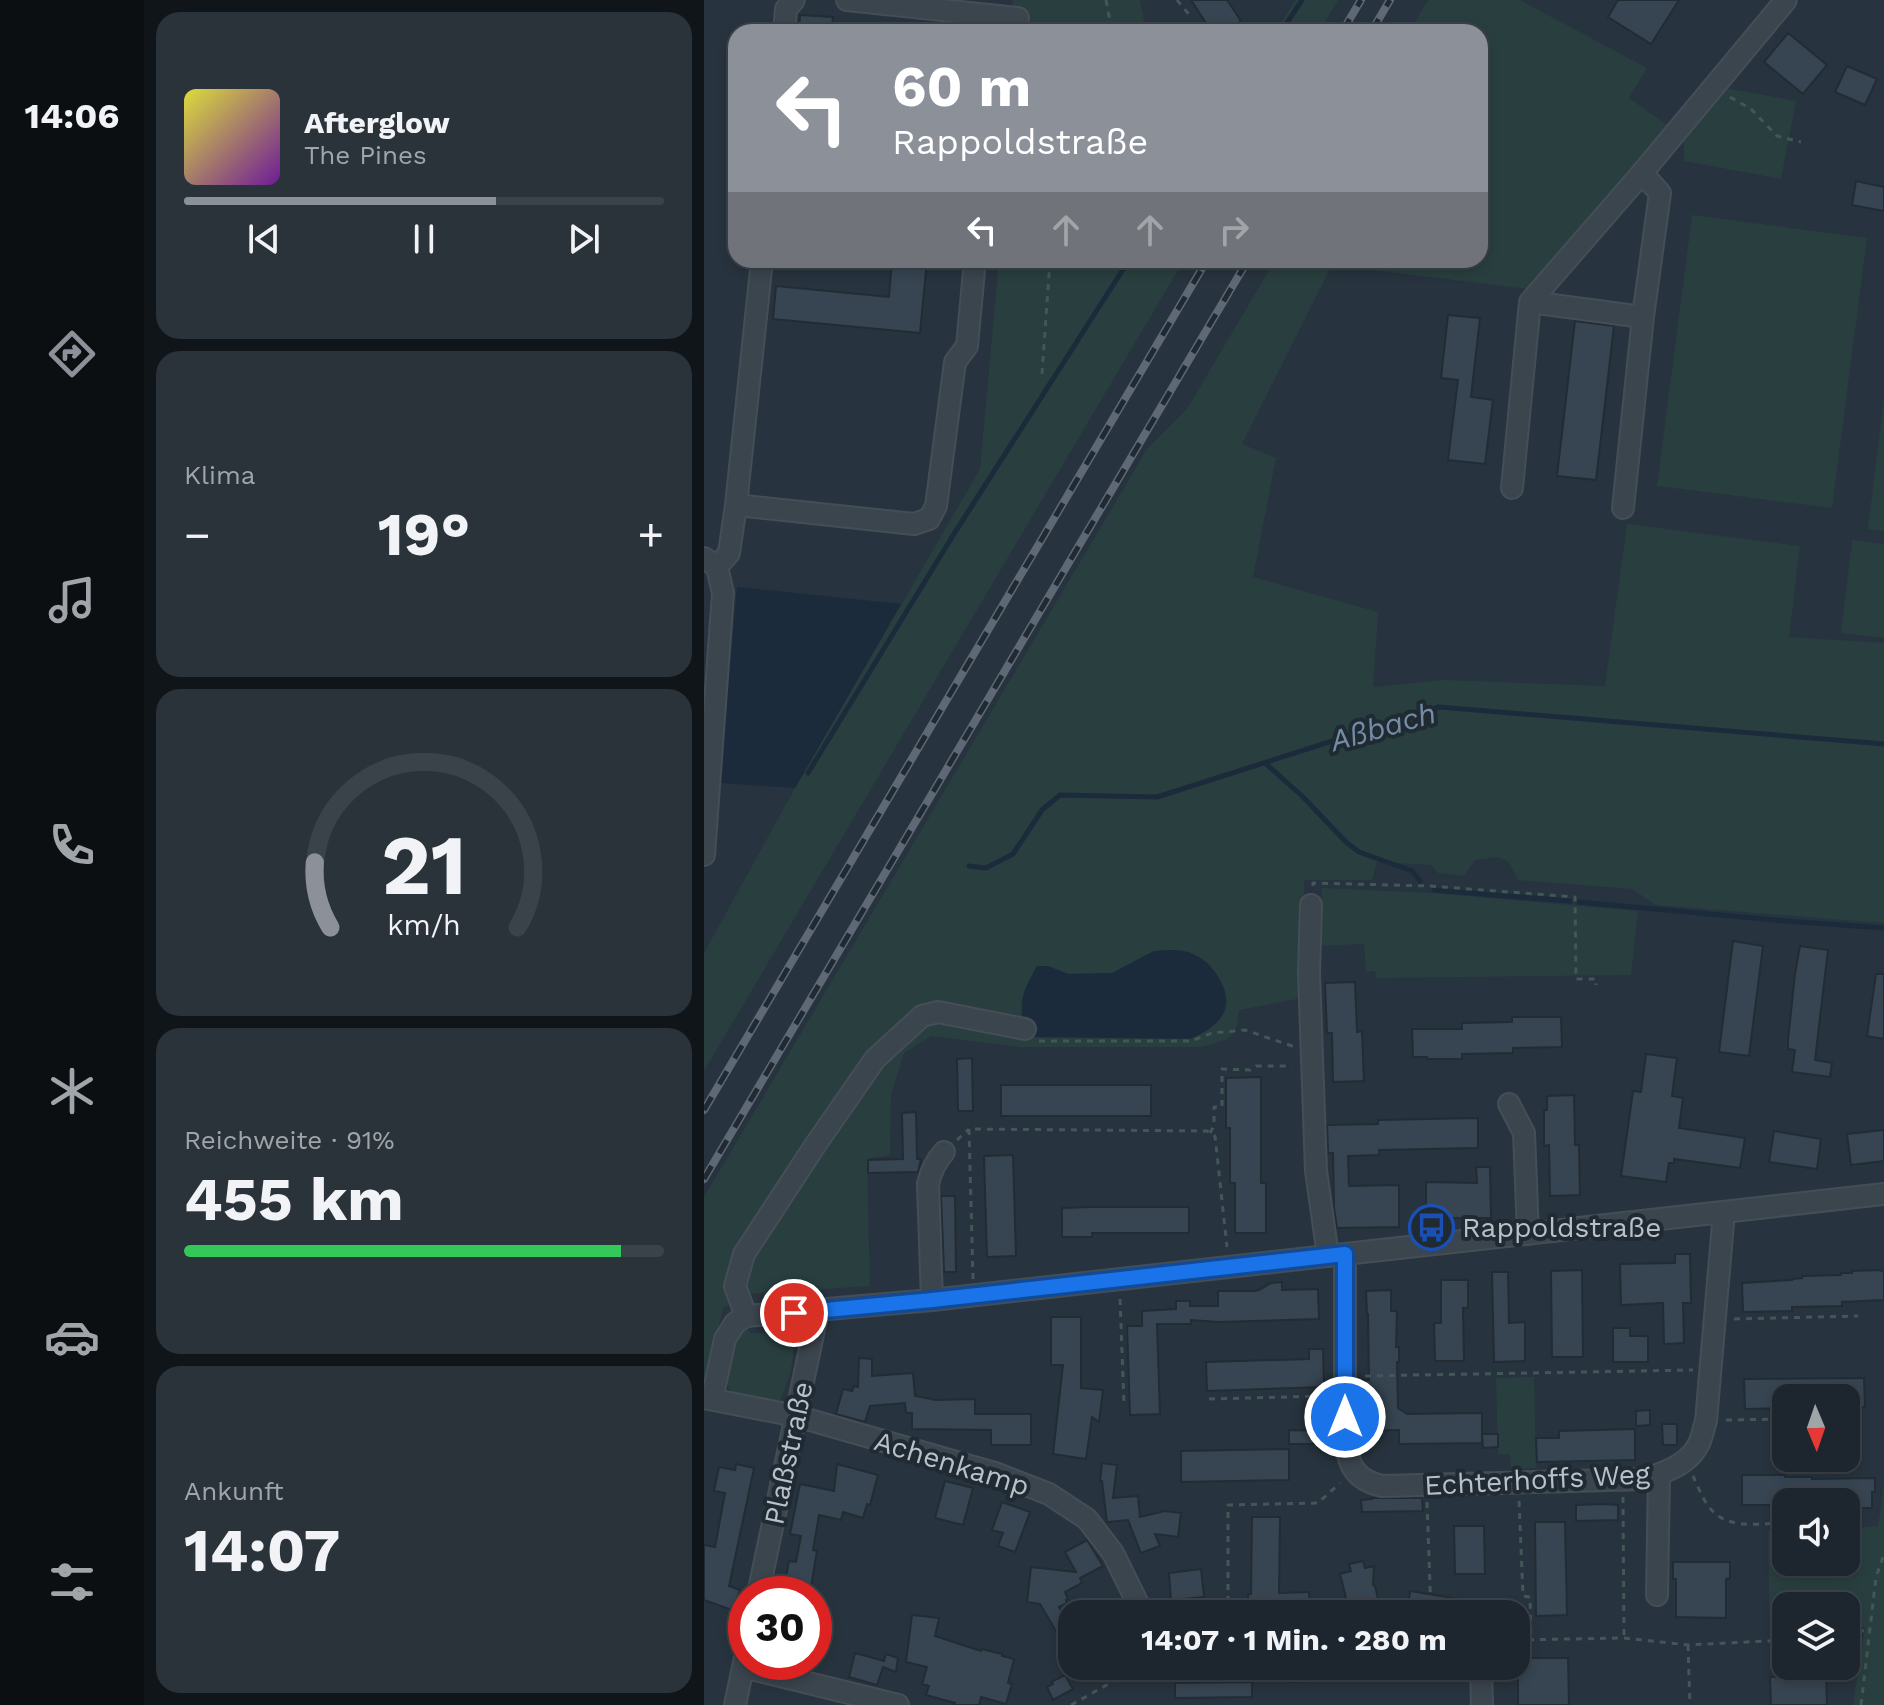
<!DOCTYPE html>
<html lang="de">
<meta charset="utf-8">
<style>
:root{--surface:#1d262e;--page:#2a323a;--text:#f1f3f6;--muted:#a0a5aa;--line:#3b434a;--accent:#8c9099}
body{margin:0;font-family:"Work Sans",sans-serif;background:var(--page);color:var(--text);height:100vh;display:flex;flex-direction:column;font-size:30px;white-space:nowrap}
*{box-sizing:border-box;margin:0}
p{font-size:26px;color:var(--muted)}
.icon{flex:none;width:44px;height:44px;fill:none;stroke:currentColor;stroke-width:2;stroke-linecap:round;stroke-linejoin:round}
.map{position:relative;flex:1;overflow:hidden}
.sheet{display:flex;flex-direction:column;gap:12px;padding:12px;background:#101519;width:560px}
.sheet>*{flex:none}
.guide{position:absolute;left:24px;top:24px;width:760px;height:244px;border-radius:24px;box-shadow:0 4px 12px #0003,0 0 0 2px var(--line);background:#8c9099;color:#fff;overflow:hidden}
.needle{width:52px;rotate:178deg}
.tools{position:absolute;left:1068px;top:1384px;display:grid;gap:16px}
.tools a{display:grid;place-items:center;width:88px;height:88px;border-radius:16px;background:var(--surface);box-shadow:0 4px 12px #0003,0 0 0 2px var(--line);font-size:40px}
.speed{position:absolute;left:24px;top:1576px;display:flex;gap:16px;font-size:40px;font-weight:700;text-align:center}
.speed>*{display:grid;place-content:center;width:104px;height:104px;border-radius:50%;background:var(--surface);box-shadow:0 4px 12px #0003,0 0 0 2px var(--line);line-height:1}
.speed .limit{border:12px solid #d22;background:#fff;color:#111}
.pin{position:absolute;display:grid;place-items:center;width:68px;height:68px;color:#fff;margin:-34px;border:4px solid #fff;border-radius:50%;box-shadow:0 2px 8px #0007}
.me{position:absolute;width:88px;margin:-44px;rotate:0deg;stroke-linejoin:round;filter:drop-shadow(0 0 6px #0008)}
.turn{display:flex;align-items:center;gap:28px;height:168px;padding:0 32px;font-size:36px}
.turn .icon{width:104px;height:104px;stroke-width:2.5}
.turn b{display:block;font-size:56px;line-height:68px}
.lanes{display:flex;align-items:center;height:76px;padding:0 32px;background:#0003;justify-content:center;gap:40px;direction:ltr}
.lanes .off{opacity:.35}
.big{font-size:60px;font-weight:700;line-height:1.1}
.sheet .tile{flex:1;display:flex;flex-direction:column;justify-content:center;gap:12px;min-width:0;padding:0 28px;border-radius:24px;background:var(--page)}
.sheet .dial{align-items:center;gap:0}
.dial svg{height:208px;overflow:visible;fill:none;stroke:var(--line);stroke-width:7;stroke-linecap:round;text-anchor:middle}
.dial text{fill:var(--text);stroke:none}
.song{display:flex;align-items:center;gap:24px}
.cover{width:96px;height:96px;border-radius:12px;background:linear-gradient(135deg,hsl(60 70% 55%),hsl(280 70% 35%))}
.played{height:8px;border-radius:4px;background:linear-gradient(90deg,var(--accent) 65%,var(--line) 65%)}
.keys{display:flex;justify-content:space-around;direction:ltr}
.heat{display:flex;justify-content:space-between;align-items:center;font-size:44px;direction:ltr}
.charge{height:12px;border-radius:6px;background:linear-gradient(90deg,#34c759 91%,var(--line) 0)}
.trip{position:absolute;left:354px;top:1600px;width:472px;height:80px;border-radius:24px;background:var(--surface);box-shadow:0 4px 12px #0003,0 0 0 2px var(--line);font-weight:700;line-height:80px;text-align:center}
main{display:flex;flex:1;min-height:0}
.menu{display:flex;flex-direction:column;width:144px;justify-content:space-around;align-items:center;background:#0c0f12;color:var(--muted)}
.menu .icon{width:56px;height:56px}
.menu .current{color:var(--accent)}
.menu b{font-size:36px;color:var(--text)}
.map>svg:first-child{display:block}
</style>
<main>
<nav class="menu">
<b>14:06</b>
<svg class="icon current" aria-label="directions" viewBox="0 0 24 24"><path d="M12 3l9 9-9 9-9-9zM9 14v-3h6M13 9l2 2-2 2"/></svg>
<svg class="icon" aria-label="music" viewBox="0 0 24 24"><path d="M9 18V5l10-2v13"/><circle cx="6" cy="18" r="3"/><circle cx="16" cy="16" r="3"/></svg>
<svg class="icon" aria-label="phone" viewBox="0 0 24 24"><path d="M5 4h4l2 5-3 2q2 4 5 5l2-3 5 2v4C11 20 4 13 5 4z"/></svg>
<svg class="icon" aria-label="climate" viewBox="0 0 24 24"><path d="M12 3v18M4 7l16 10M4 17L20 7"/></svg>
<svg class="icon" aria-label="car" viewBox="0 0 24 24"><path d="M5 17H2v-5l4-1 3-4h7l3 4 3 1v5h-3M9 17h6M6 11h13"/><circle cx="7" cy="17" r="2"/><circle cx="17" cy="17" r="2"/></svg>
<svg class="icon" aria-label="filters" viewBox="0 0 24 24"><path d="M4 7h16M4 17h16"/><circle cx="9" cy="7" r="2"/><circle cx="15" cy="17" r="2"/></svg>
</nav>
<section class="sheet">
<div class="tile">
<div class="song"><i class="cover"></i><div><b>Afterglow</b><p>The Pines</p></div></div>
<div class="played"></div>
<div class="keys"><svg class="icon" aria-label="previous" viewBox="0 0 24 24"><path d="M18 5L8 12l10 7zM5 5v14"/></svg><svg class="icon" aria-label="pause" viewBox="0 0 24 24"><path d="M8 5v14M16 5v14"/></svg><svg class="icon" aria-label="next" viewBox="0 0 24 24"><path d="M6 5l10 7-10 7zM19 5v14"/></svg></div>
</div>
<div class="tile"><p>Klima</p>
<div class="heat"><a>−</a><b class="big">19°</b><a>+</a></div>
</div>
<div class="tile dial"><svg viewBox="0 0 100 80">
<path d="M14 69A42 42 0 1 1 86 69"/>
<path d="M14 69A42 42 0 0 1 8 44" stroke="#8c9099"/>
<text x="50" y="56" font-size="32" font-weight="700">21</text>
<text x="50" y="72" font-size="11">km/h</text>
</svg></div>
<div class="tile"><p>Reichweite · 91%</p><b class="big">455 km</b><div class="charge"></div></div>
<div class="tile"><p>Ankunft</p><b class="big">14:07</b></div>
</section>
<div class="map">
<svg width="1180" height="1705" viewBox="0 0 1180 1705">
<rect width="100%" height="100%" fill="#27333e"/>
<path fill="#293f3f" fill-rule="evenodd" d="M308 0H436L442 32H315Z
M592 0H634L615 32H571Z
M724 0H816L943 68 925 98 966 127 825 289 628 265 538 444 572 458 549 577 674 612 669 687 740 680 901 686 923 524 1096 546 1085 637 1180 643V923L952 905 928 889 814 880 804 861 793 857 771 860 760 876 734 873 727 865 673 862 668 880H600L598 998 535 1010C533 1039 524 1040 498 1047H317L227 1036 200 1053 187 1095 186 1155 163 1159 166 1286 43 1294 19 1308 2 1378 0 1380V1197L443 449 483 409 571 260H776V32H705ZM467 950 495 957 506 965 512 974 513 1022 495 1035 321 1029 317 1014 344 966 364 974 408 973 450 951Z
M1021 88 1092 101 1077 179 980 161V138Z
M988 215 1163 238 1128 508 953 486Z
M295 260H480L0 1071V953L91 788 276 469Z
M1180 397V531L1164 529Z
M1148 540 1180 544V638L1137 633Z
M618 888 728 893 934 911 927 975 672 978 671 971 662 972 660 944 616 946Z
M41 1326 47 1333H81C83 1336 87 1340 88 1343 93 1354 82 1390 76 1400L70 1402C59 1400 42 1400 32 1395 15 1385 24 1350 33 1336 34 1334 40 1328 41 1326Z
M830 1377 832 1468 807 1469 806 1454H794L792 1378Z
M1180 1485V1705H1149L1161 1627 1142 1628V1606H1082V1635L1066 1637 1064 1530 1082 1529V1562H1142V1528L1174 1526Z"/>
<path fill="#1b2b3b" d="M33 587 197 604 91 788 16 783Z
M467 950C476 950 484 951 491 955 508 963 525 987 522 1006 519 1023 500 1033 486 1039L325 1037C312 1006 317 994 333 966H344L364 974 408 973 450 951Z"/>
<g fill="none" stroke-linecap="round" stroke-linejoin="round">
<path stroke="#1b2b3b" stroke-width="5" d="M577 32 598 0
M561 763 598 796 642 842 655 852 708 871 716 881
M104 773 248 537 425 260
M265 866 282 868 309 854 338 810 356 795 453 797 735 707 1180 744
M730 890 866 901
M875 902 1081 921 1180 928"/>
</g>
<path fill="#374552" stroke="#222c35" stroke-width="2" d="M487 0H523L537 21 521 32H508Z
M914 0H975L947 44 904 17Z
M96 15 129 17 127 32H95Z
M1084 33 1123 65 1099 94 1060 62Z
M1143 66 1173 79 1161 105 1131 92Z
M1152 181 1180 187V211L1148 205Z
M188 260H223L216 333 69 319 72 286 185 297Z
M744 315 776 318 767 397 789 400 781 464 744 460 754 380 737 378Z
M871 321 910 326 892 480 853 476Z
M1029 941 1059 946 1045 1056 1015 1052Z
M1096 946 1124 950 1111 1060 1128 1063 1126 1077 1088 1072 1091 1050 1084 1049V1040L1091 974Z
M1172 974H1180V1039L1163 1036Z
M651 982 653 1032 658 1031 660 1081 629 1082 628 1033H623L621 983Z
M808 1017H857L858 1047 809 1048V1053L758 1054V1059H723V1057H709L708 1029H758V1023L808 1022Z
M942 1054 973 1058 968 1096 979 1098 975 1128 1041 1138 1036 1168 970 1159V1163H965L962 1182 917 1176 929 1091 937 1092Z
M268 1058 269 1111H254L253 1059Z
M557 1077V1183H562V1233H531V1183H526V1128H522V1078Z
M297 1085H447V1116H297Z
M870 1095 871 1145H875L876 1195 846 1196 845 1145 840 1146V1110H843V1096Z
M212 1112 213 1159H217L214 1172 164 1173V1160L199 1159 198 1113Z
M774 1118V1148L675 1150V1155L644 1156 645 1186 695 1185V1227L633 1228 630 1208 629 1153H624L623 1125 674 1124V1120Z
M1180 1130V1161L1147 1165 1143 1134Z
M1070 1131 1117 1139 1113 1169 1065 1162Z
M309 1155 312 1256 283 1257 280 1156Z
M772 1167H786L787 1218H722V1182L773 1183Z
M237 1196H251L252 1272H240Z
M388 1207H485V1233H388V1237H358V1208Z
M971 1254H986L987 1303H979L980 1343 960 1344 959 1303 917 1305 916 1264 971 1263Z
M878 1270 879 1357H848L847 1271Z
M1176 1270 1180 1272V1300L1138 1302V1306L1088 1307V1311L1039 1312 1038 1283 1088 1280V1279L1098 1278V1276L1137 1275V1273H1148V1271Z
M788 1272H804L805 1323 821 1322V1361L790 1362Z
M737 1280H764V1308H759L760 1361H731L730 1323H737Z
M578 1282V1290L614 1289 615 1319 514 1322 487 1320V1324H453L456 1414 426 1415 423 1326H438V1311L472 1309V1301H486V1306H514V1291H550L555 1290 567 1283Z
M687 1290V1311H693L692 1347H695V1362H693L694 1408 703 1414 778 1413V1443L695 1444V1430L658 1431V1380H665L664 1314H663L662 1291Z
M347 1317H377V1388L399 1390 395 1422 388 1417 382 1459 349 1454 359 1365H347Z
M909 1328H926V1336H944V1362H909Z
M605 1349H619L620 1387 503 1391 502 1362 605 1359Z
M155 1358 168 1359V1376L209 1373 211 1396 232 1400 271 1399V1414H327V1445H287V1430L208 1429V1413H202L201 1403 166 1406 161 1422 132 1414 139 1389 148 1391 150 1386 154 1387Z
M1160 1378 1161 1407H1142V1398H1082V1408L1041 1409 1040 1379Z
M946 1410V1425L932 1426V1411Z
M958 1424H973V1445H959Z
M931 1429V1460L833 1462 832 1438H855V1431Z
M585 1430 621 1431 620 1444H585Z
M778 1434H794V1447L779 1448Z
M585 1449V1480L477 1482V1451Z
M398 1463 413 1465 409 1498 434 1496 436 1517 461 1511 477 1513 474 1537 451 1534 456 1546 437 1553 424 1520 403 1522 398 1481H396Z
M32 1464 50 1468 25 1586 36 1590 28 1610 0 1600V1545L11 1547 21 1493 10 1491 15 1467 31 1470Z
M133 1464 174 1475 166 1505 163 1504 159 1518 139 1512 137 1520 115 1515 109 1550 113 1551 107 1587 81 1582 85 1561 92 1562 97 1536 86 1534 96 1484 130 1491Z
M1038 1475H1081V1477H1108V1479L1171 1478V1492H1168V1508H1142V1502H1082V1505H1038Z
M241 1481 269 1488 259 1525 231 1518Z
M668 1498H718L719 1511 658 1512 657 1500 668 1499Z
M298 1502 326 1512 311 1552 294 1546 299 1533 288 1530Z
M899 1504 914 1505V1520L872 1521V1505Z
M548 1517H576L575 1593 605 1592 606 1614H545L544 1594H547Z
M831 1522H861L863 1615 832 1616Z
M750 1526H780L781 1574H751Z
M383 1540 399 1566 376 1578 378 1583 361 1592 364 1599 362 1600 363 1603 355 1607 365 1626 353 1633 336 1604 323 1602 327 1567 372 1572 361 1552Z
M659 1561 661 1568 670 1566 669 1585 671 1586 676 1607 646 1614 636 1574 647 1571 645 1564Z
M969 1562H1026V1578L1022 1579V1618L972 1617V1579H969Z
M497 1569 500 1597 467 1600 465 1573Z
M706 1591 798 1606 797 1614H703Z
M208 1615 235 1618 231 1636 277 1651 278 1649 298 1654V1656L310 1659 304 1683 308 1684 302 1704 277 1697 275 1705H250L251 1703 222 1695 225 1686 218 1684 223 1667 202 1662Z
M151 1653 180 1661 182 1654 194 1658 192 1672 179 1667 173 1685 145 1677Z
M814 1658H864L865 1705H814Z
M607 1667V1681L585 1682 584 1668Z
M1122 1674 1123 1705H1067L1066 1677Z
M361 1675 369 1689 349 1700 343 1687 349 1684 347 1682Z
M548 1682V1697L471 1698V1683Z"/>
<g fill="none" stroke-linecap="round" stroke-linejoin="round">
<defs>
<path id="minor" d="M143 0 314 18
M80 32 82 9 90 0
M826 302 939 317
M808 488 826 302 938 173 1082 0
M32 505 210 524 225 519 232 506 251 362 263 346 271 260
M919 508 939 317 956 193 938 173
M0 558 13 567 19 593 0 855
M13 567 25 553 32 505 58 260
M607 905 605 973 612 1171 624 1256
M805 1104 820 1133 824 1234
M641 1254V1439C644 1465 651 1480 678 1486L942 1479C961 1472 983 1465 993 1447 998 1440 999 1429 1002 1421L1020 1212
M228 1300 224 1184C227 1171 231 1162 240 1152
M42 1316 31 1286 40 1254 112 1144 171 1059 218 1016 234 1012 321 1029
M0 1398 92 1416 291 1473 345 1494 383 1519 409 1553 439 1614
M8 1399 21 1339 31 1323 42 1316 228 1300 1180 1194
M54 1594 114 1311
M953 1595 955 1475
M775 1666 777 1672 778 1705
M39 1667 194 1705
M31 1705 42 1653"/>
</defs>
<use href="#minor" stroke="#454e57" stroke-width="24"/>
<path stroke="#425757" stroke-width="3" stroke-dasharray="6 6" stroke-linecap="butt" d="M402 0 408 32
M473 0 488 18
M1026 97 1047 109 1073 136 1097 142
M338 374 346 260
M609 886V883L726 886 871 897 872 979H892V985
M335 1041H487L508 1033 541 1030 591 1047
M506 1133 510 1126V1107H518V1069L546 1070 552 1066H588
M253 1140 265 1129
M269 1279 265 1129 503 1131 511 1136 523 1247
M416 1299 420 1404
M1030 1319 1154 1316
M661 1376 989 1370
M505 1399 621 1396
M1142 1417H1148
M1022 1420 1082 1419
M989 1476C995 1489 1001 1506 1013 1515 1031 1529 1061 1523 1082 1523
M919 1497 920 1638
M815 1501 819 1596 826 1597 827 1639
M723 1502 727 1614
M524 1614V1505L614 1503 636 1483
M1142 1633 1167 1630
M812 1640 920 1638 984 1645 1082 1640
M984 1645 986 1705
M367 1705 424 1673 429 1666
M1157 1705 1172 1577 1180 1554"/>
<use href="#minor" stroke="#3b454e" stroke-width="20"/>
<defs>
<path id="rail" d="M638 32 657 0
M667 32 686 0
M0 1110 503 260
M0 1179 544 260"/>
</defs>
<use href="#rail" stroke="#5e6975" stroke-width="8"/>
<use href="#rail" stroke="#202a33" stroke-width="5" stroke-dasharray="15" stroke-linecap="butt"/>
</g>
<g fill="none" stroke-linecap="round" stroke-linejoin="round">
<defs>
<path id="route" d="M90 1313 228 1300 641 1254V1417"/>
</defs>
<use href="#route" stroke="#114b97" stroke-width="20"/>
<use href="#route" stroke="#1a73e8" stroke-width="14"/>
</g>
<defs>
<symbol id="bus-ring" viewBox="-11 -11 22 22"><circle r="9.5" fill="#202a33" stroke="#1a4fb4" stroke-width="1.5"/><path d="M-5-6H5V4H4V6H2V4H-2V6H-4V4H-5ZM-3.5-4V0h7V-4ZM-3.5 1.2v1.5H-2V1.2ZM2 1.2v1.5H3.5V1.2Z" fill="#1a4fb4"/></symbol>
</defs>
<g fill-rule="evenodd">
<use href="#bus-ring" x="702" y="1202" width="51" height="51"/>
</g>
<g text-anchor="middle" stroke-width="8" stroke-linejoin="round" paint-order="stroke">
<g font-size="28" fill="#b8c0c9" stroke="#202a33" text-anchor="start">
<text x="758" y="1237">Rappoldstraße</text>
</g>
<g font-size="28" fill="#b8c0c9" stroke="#202a33">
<text transform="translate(84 1453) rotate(-78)" y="10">Plaßstraße</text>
<text transform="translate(248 1463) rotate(17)" y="10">Achenkamp</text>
<text transform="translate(833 1479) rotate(-3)" y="10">Echterhoffs Weg</text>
</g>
<g font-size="30" font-style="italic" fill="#748da5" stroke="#202a33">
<text transform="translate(679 727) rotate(-16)" y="10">Aßbach</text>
</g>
</g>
</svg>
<div class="tools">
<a><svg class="needle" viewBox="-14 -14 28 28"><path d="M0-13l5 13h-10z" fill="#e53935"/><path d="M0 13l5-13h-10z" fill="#a0a5aa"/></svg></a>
<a><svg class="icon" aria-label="sound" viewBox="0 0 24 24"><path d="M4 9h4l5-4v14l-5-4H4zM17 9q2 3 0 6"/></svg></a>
<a><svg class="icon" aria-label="layers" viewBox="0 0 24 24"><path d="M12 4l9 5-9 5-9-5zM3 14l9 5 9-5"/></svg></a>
</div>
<div class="speed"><div class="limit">30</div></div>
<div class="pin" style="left:90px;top:1313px;background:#d93025"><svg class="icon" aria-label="arrive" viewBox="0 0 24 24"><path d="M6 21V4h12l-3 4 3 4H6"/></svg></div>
<svg class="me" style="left:641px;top:1417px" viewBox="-20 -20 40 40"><circle r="17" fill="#1a73e8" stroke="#fff" stroke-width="3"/><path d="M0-11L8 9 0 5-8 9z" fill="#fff"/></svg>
<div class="trip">14:07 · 1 Min. · 280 m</div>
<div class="guide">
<div class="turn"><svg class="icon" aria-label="left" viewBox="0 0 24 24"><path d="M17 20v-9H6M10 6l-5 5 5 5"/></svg><div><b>60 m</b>Rappoldstraße</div></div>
<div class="lanes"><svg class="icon" aria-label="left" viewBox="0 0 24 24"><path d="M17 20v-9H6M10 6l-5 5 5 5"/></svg><svg class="icon off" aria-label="ahead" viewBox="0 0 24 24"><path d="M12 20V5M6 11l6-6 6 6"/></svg><svg class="icon off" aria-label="ahead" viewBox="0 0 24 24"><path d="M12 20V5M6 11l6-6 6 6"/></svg><svg class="icon off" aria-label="right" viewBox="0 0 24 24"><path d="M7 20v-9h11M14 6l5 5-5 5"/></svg></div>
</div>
</div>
</main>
